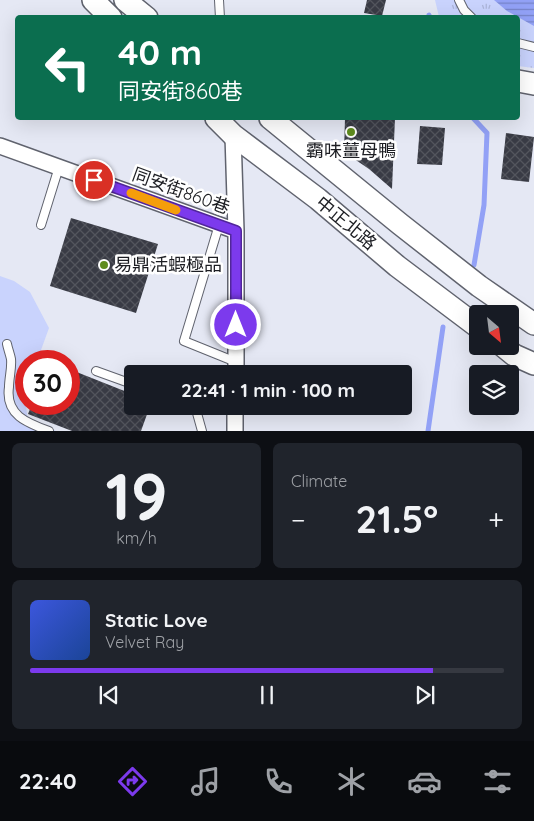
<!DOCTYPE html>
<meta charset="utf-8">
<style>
:root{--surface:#171b24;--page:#20242c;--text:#f1f3f6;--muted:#9ea1a6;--line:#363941;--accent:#7c3aed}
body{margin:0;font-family:Quicksand,"Noto Sans TC",sans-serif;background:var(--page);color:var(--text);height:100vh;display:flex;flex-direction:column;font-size:19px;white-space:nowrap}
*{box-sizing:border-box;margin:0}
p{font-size:16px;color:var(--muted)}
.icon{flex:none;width:28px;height:28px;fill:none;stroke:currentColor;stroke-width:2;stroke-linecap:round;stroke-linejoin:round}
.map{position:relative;height:431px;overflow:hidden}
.drawer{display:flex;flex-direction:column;gap:12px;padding:12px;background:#0d0f14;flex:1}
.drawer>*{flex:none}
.hud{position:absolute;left:15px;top:15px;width:505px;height:105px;border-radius:5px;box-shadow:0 5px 20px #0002;background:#0b6e4f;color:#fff;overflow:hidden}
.needle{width:32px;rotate:152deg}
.controls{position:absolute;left:469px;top:305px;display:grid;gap:10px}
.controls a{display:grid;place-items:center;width:50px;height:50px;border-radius:5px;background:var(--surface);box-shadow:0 5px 20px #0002;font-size:25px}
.speed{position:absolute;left:15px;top:350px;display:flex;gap:10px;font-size:25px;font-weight:700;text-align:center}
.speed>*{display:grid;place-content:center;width:65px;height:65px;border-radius:50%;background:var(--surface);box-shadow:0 5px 20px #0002;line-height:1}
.speed .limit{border:8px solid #d22;background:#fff;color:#111}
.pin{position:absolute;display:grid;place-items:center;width:42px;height:42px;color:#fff;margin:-21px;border:2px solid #fff;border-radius:50%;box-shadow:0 1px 5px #0007}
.me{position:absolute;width:55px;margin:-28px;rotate:0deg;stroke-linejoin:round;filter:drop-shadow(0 0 4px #0008)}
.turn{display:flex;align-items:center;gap:18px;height:105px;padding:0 20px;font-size:22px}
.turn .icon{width:65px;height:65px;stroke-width:2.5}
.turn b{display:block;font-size:35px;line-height:42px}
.big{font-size:38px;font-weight:700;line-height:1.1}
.drawer .card{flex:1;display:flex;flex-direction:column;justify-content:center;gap:8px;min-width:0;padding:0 18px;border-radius:8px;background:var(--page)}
.drawer .dial{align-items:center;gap:0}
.dial b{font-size:65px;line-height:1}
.song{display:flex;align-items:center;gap:15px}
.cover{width:60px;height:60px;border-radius:8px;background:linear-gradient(135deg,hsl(230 70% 55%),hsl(220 70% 35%))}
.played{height:5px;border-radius:2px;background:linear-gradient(90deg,var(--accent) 85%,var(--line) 85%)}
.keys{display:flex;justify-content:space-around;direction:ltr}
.heat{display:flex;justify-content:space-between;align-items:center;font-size:28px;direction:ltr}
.drawer .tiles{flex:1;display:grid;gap:12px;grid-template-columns:1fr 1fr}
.card:last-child{grid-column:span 2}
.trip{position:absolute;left:124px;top:365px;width:288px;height:50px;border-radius:5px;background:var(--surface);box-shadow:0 5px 20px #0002;font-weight:700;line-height:50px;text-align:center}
.tab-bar{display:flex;height:80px;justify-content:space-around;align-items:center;background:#090b0e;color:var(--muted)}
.tab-bar .icon{width:35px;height:35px}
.tab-bar .selected{color:var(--accent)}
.tab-bar b{font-size:22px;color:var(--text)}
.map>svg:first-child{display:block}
</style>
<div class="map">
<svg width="534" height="431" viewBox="0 0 534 431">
<defs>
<pattern id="park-tufts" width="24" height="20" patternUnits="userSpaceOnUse" patternTransform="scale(1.25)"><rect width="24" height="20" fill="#c9d3fd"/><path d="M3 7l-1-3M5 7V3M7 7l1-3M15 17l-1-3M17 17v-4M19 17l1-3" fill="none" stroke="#acb5d9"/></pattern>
<pattern id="water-rules" width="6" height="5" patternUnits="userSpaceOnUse" patternTransform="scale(1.25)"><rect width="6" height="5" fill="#92a1f6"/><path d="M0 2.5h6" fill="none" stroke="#7683c7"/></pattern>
<pattern id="building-cross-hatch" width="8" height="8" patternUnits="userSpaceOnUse" patternTransform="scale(1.25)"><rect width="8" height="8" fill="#393b45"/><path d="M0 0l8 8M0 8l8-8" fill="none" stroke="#53555d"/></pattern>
</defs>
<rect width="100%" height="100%" fill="#e5e8f4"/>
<path fill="url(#park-tufts)" d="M435 0H534V68L518 66V18L439 17Z"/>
<path fill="#c9d3fd" d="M0 276 14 281 30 292 49 328 37 361H26C26 381 24 401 28 419L56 431H0Z"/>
<path fill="url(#water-rules)" d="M494 0H534V26L507 11Z"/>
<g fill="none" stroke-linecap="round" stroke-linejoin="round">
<path stroke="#92a1f6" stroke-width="5" d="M429 15 430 18
M473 118 487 133 484 205 474 265
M428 431 443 327"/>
</g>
<path fill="url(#building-cross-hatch)" d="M367 0H386L382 16 364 13Z
M345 118H395L392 189 369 169 344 152Z
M420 126 445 128 442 165 417 164Z
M506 133 534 137 529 182 501 179Z
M71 218 158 244 136 313 50 286Z
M69 369 132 394V406H150L141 431H72L28 414 32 404H69Z"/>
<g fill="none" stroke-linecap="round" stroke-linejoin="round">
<defs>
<path id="lane" d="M219 0 220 18
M459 0 464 10 472 18
M518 43 534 47
M41 225 59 167
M219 225 184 341 236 362
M7 344C8 349 10 354 11 359 12 368 9 378 9 387 5 415 27 423 49 431
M96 371 132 384
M195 406 202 431"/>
<path id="street" d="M233 135 236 231V374
M0 146 236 231
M235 431V406"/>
<path id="secondary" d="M93 0 111 18
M125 0 147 18
M518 81 534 84
M216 118 233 135 318 199 397 266 478 327
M270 118 400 224 479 286 534 324
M503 346 514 355 534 364"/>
</defs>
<use href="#lane" stroke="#60636e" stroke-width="10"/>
<use href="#street" stroke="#60636e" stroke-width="18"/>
<use href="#secondary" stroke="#60636e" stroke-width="24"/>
<use href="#lane" stroke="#fff" stroke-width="8"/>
<use href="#street" stroke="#fff" stroke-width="15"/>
<use href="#secondary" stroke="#fff" stroke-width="21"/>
</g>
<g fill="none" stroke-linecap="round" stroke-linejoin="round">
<defs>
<path id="route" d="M94 180 236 231V325"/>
</defs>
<use href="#route" stroke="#51269a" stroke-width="12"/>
<use href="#route" stroke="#7c3aed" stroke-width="9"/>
<path stroke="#f59e0b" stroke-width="9" d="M131 193 176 210"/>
</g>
<g fill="#5f8c1e" stroke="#fff" stroke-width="2">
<circle cx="351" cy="132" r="5"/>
<circle cx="104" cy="265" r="5"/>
</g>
<g text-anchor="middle" stroke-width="5" stroke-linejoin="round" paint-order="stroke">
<g font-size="18" fill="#1c1d22" stroke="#fff">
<text x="351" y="157">霸味薑母鴨</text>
<text x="114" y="271" text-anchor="start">易鼎活蝦極品</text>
</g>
<g font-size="18" fill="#1c1d22" stroke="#fff">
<text transform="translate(181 191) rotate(20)" y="6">同安街860巷</text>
<text transform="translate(346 223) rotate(40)" y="6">中正北路</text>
</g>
</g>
</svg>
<div class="controls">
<a><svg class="needle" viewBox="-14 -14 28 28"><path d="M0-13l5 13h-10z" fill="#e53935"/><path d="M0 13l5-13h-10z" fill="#9ea1a6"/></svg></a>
<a><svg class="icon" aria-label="layers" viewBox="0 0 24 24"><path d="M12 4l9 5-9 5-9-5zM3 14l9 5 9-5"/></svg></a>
</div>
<div class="speed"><div class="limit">30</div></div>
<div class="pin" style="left:94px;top:180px;background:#d93025"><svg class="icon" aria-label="arrive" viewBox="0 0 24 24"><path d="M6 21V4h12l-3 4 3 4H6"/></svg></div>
<svg class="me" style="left:236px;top:325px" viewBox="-20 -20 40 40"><circle r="17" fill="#7c3aed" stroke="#fff" stroke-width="3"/><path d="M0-11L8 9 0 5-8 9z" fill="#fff"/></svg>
<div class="trip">22:41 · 1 min · 100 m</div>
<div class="hud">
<div class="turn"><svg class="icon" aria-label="left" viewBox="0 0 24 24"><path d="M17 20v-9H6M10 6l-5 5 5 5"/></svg><div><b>40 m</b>同安街860巷</div></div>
</div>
</div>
<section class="drawer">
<div class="tiles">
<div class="card dial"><b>19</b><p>km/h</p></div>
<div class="card"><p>Climate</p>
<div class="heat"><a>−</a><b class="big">21.5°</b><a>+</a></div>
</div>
<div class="card">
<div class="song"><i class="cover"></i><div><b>Static Love</b><p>Velvet Ray</p></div></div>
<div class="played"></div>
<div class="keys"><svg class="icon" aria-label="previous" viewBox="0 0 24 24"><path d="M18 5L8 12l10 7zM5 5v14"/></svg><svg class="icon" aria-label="pause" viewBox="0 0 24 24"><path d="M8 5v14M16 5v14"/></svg><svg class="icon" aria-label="next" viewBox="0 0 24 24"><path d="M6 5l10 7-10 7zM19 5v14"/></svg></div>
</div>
</div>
</section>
<nav class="tab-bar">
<b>22:40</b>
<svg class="icon selected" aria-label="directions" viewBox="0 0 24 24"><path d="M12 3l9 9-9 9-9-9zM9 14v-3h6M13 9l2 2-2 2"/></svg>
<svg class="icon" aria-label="music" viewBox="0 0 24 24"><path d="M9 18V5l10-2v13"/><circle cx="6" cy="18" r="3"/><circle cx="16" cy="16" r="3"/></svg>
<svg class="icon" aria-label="phone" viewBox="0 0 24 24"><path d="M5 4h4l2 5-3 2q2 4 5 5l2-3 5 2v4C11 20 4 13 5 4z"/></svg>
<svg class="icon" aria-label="climate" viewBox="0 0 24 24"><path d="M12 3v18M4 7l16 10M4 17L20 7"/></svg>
<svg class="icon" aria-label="car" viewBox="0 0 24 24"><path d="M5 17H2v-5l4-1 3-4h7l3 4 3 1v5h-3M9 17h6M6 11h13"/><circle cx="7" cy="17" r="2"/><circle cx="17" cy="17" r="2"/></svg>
<svg class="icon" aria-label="filters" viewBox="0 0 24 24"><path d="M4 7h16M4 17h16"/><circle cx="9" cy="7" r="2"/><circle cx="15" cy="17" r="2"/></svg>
</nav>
